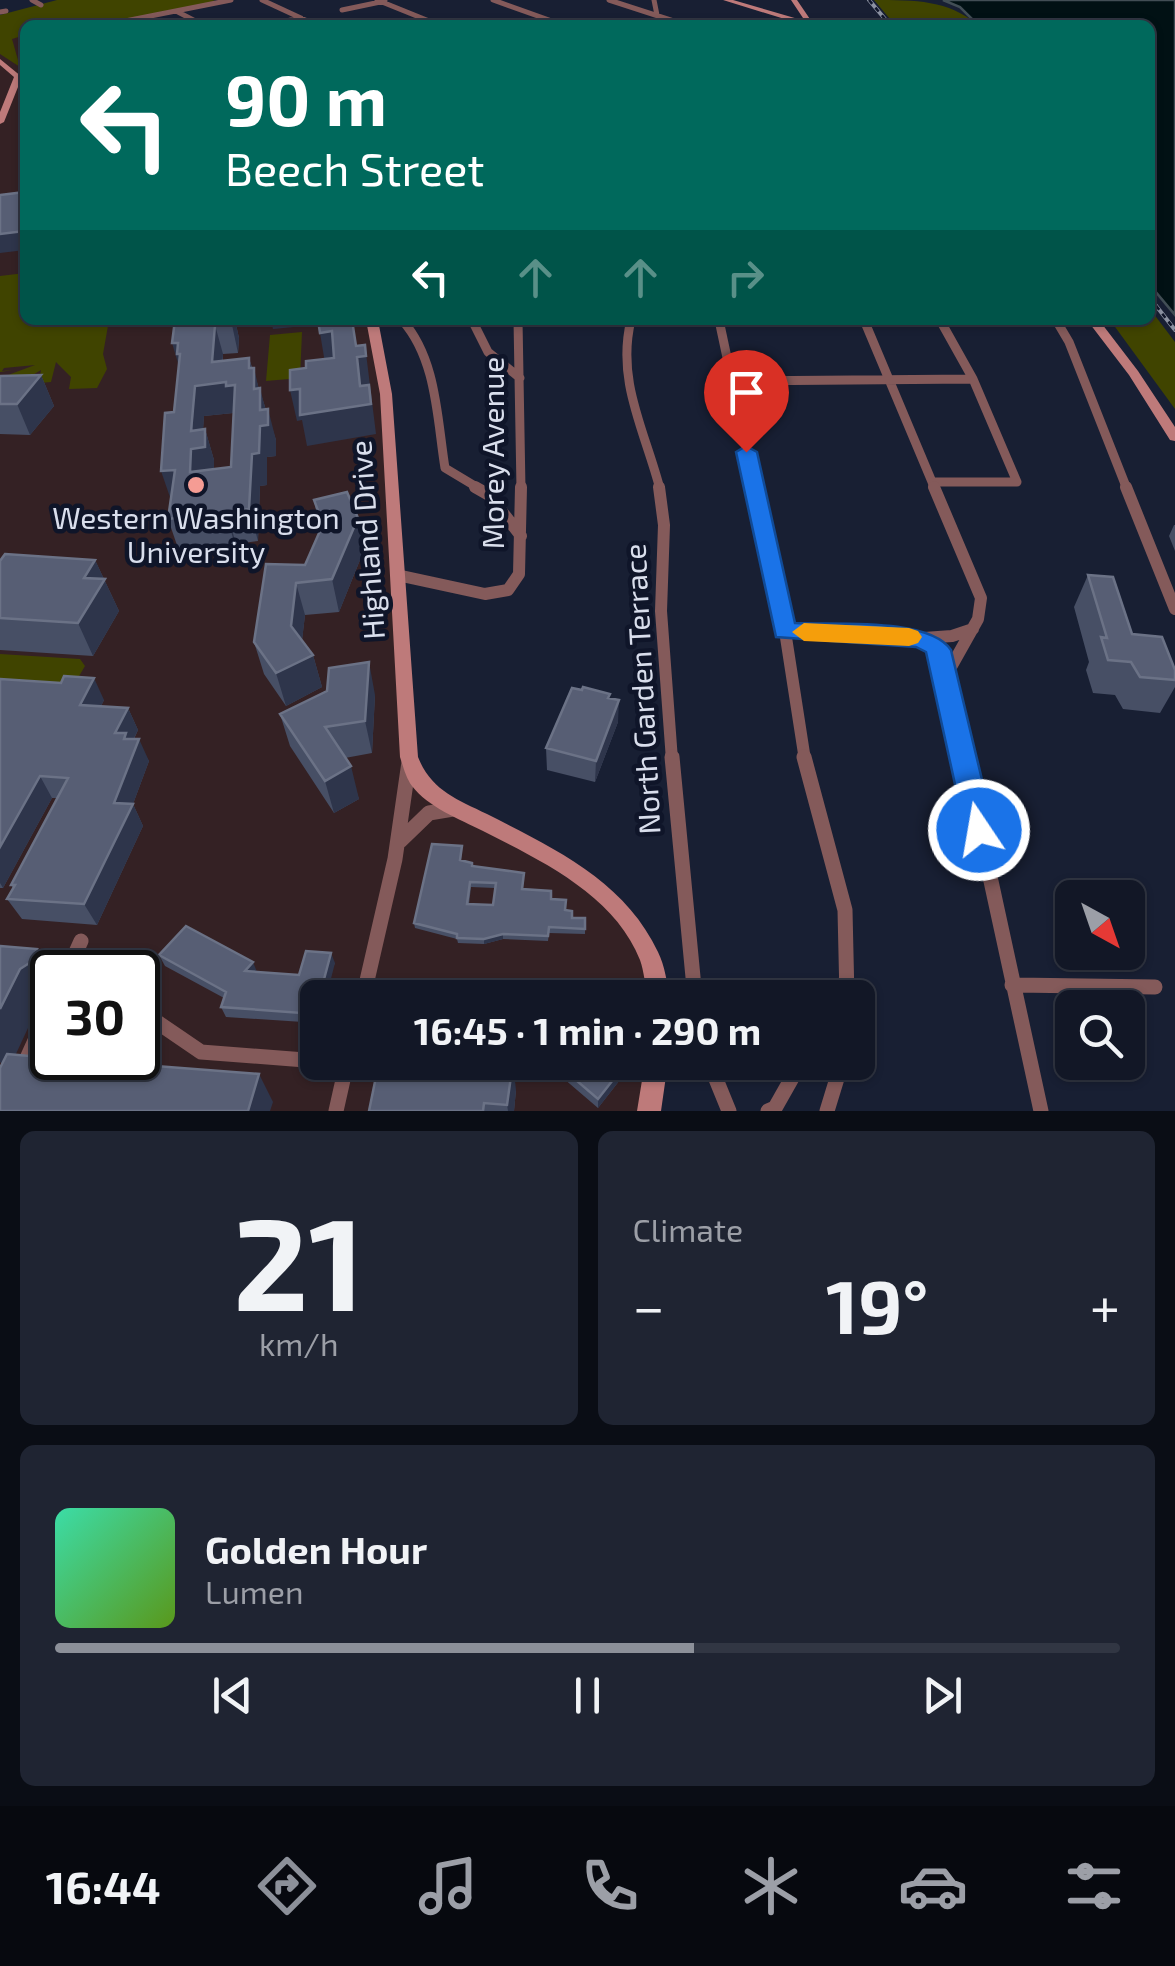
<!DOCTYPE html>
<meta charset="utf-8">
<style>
:root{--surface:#121726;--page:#1f2432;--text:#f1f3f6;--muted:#9c9fa7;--line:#313643;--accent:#8c9099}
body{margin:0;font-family:"Exo 2",sans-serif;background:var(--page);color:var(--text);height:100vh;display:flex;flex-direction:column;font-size:38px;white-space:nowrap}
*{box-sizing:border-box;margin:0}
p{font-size:32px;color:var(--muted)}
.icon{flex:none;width:55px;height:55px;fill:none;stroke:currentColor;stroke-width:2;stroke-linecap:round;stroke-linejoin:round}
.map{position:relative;height:1111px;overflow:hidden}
.drawer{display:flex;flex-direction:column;gap:20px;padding:20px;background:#0a0d15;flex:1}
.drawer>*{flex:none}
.guide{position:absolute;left:20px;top:20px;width:1135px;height:305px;border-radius:15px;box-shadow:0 2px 8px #0004,0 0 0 2px var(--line);background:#00695c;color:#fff;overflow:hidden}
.needle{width:65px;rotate:140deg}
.controls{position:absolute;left:1055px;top:880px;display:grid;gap:20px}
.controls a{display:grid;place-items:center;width:90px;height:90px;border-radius:15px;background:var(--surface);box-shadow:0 2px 8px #0004,0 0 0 2px var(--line);font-size:50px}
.speed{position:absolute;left:30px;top:950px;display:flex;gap:20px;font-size:50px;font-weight:700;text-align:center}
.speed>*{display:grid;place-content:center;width:130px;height:130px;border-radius:50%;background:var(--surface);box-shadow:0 2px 8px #0004,0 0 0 2px var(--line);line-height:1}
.speed .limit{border:5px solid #111;border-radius:15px;background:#fff;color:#111}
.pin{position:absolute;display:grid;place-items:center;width:85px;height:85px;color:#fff;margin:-102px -42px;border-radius:50% 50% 50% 0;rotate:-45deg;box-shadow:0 0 10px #0007}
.pin .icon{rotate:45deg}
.me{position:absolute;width:110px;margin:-55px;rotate:348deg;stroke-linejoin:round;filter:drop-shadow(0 0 8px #0008)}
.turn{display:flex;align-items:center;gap:35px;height:210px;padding:0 40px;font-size:45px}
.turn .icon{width:130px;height:130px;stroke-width:2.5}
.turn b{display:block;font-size:70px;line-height:85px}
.lanes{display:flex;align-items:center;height:95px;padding:0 40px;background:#0003;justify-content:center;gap:50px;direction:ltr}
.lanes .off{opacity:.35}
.big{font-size:75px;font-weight:700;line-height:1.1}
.drawer .card{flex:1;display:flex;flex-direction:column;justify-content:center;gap:15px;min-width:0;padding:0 35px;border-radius:15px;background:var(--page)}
.drawer .dial{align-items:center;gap:0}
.dial b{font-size:130px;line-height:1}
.song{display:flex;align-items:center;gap:30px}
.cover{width:120px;height:120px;border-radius:15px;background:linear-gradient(135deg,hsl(160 70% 55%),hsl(90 70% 35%))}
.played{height:10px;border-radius:5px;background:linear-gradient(90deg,var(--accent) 60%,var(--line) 60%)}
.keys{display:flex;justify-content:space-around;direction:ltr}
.heat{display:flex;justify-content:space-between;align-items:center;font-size:55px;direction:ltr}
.drawer .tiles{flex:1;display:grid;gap:20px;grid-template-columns:1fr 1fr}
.card:last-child{grid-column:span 2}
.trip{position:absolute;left:300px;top:980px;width:575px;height:100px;border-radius:15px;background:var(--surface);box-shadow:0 2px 8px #0004,0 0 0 2px var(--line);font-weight:700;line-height:100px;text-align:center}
.tabs{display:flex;height:160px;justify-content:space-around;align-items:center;background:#07090f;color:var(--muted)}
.tabs .icon{width:70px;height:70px}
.tabs .current{color:var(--accent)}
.tabs b{font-size:45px;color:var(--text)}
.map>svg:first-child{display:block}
</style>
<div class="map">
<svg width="1175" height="1111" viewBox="0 0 1175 1111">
<rect width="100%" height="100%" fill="#181f33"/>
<path fill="#342124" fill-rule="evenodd" d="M25 34V320H372L386 394 418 780 624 915 659 997 318 998V1062L657 1063 649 1111H0V37ZM52 972H138V1058H52Z"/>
<path fill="#404400" d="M57 0H213L217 2 104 25H25V35L12 39 20 67 0 54V15Z
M874 0C916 0 948 0 978 25H895Z
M25 273V320H109L103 354 107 369 97 388 69 389 71 377 56 362 51 382 39 383 41 370 31 376 0 378 35 365 4 368 2 371 13 370 0 372V276Z
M1150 309 1175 342V409L1110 320H1150Z
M302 332 300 378 266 381 270 335Z
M0 654 80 659 85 666 68 695 0 691Z"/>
<path fill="#011114" stroke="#424e55" stroke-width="2.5" d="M943 0H1175V315L1150 285V25H978L960 7Z"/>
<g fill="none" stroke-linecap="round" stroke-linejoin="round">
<path stroke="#845a5a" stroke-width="5" d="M32 0 41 5
M262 0 316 25
M377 0 439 25
M493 0 563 25
M609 0 686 25
M654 0 659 25
M342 10 385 1
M176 11 203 25
M0 12 6 11
M105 25 231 0
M266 25 301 18"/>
<path stroke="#845a5a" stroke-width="9" d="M472 320 488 352 520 378
M518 320 521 489
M631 320C616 381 645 431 660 489
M719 320 755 489
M864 320 935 489
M1056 320 1069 342 1127 489
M372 323 402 320C437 359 437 419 445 468L480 489
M731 381 973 379
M932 482H1017L973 379 940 320"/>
<path stroke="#845a5a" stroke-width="12" d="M475 487 489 495 521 536
M659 487 664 525 661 611 672 760
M754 487 785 631 805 760
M934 487 981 598 978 619 946 676 964 760
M1126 487 1175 609
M397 575 485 594 508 590 519 574 521 487
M785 631 920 638 939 651 946 672
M924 638 952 636 973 629"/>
<path stroke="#845a5a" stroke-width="15" d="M672 757 695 998
M804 757 845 910 847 998
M964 757 1041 1111
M400 841 429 813 453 809
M0 960 71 964 84 972
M67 972 81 941
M1012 985 1155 987
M363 998 395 859 409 762
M825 998 847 981
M138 1009 201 1052 318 1061
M709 1062 729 1111
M23 1067 52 1003
M336 1111 347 1062
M768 1111 775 1108 801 1062
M827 1111 842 1062"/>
<path fill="#be7a7a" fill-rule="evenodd" d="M723 0H733L805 21 791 0H797L814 25H804Z
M0 59 22 77 4 122 0 124V112L14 77 0 65Z
M366 320H378L392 394 418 757C431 790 456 799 487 814 554 848 625 881 658 952 665 966 667 983 670 998H648C645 985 644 971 640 960 615 895 540 860 483 831 459 819 428 807 412 786 406 778 403 766 400 757L380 394Z
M1087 320H1099L1138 371 1175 427V441L1170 440 1129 375Z
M645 1062H668L661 1111H637Z"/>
<defs>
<path id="rail" d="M869 0 890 25
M1150 298 1175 330"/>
</defs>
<use href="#rail" stroke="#8b91a1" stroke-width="4"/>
<use href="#rail" stroke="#0f1529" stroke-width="2.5" stroke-dasharray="5" stroke-linecap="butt"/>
</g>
<path fill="#474f65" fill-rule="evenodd" d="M235 320 239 338 238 353 223 354V361L249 358 276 440V456L267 457V485L260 486 258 541 236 544V549L200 553 199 548 179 551 168 519 171 499 174 412 179 366 175 325ZM233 413 231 467 214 469V460L205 429H203L204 416Z
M41 375 54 406 30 435 0 434V376Z
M314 500 358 518 364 550 339 612 305 615 302 640 313 655 322 687 286 706 264 674 254 642 305 565 320 531Z
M1174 525H1175V551L1169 536Z
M95 560 119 611 93 656 0 650V561Z
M1088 575 1132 634 1175 670V687L1160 713 1123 709 1115 695 1093 693 1086 670 1089 662 1074 607Z
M0 679 104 700 101 706 128 708 138 730 134 739 149 761 133 804 143 826 97 925 22 919 7 899 13 888 11 885 57 798H52L3 888H0Z
M375 695 372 753 345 758 359 799 334 813 290 746 280 714Z
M610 698 618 722 595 782 547 770 546 748Z
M462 846 461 860 472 866 524 873 523 889 551 899 572 918H585V934L549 933 548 941 503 939 484 944 458 943 457 939 415 928 414 923ZM471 887 495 888 493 905 469 904Z
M159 955 257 972 299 975 335 963 318 998V1023L226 1017 221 1007 224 998 165 966Z
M548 1062H618L623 1076 598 1108 549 1066Z
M516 1090 514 1111H369Z"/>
<path fill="#2e354b" d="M25 231V250L0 253V234Z
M231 320H235L239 338 238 353Z
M271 320H293L294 327 273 329Z
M215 325 223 354 221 383 226 382 235 385 234 417 233 413 204 416 202 448 205 429 214 460V479L190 472 195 386 212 362Z
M332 331 338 361 325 363 320 333Z
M172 343H178L186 373H181Z
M365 345 376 434 307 446 302 420 297 421 290 390 360 386 358 357Z
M249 358 254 376V368L260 394V388L268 419V409L276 440V456L267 457V485L260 486 258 541 249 509 252 454 260 426 249 368Z
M41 375 54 406 30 435 17 404Z
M175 470 172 503 161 471Z
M227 512 236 544V549L227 517Z
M358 518 364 550 339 612 332 579Z
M95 560 119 611 93 656 78 623 84 578Z
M296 583 305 615 300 658 291 626Z
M313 655 322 687 286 706 276 673Z
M369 662 375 695 372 753 365 721Z
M94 678 104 700 91 727 80 705Z
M619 700 618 722 595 782 596 761Z
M128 708 138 730 131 744 139 739 149 761 133 804 143 826 97 925 84 904 114 803 115 733Z
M351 766 359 799 334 813 325 781Z
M40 776 52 798 3 888 0 883V847Z
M503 934V939L484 944V939Z
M37 949 54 972H52V991L42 998 8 1071 0 1062V1009L20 969Z
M331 953 335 963 326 998H319Z
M253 962 257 972 245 971Z
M513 1062 516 1090 514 1111H508L507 1105Z
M623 1067V1076L598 1108V1099Z
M259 1074 273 1102 270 1111H248Z"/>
<path fill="#575e74" stroke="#6b7286" stroke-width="2.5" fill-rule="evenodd" d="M25 192V231L0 234V195Z
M175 320H231L230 323 215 325 212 362 249 358V368H254V389L260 388V410L268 409V425L260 426 259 453 252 454 249 509 227 512V517L190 521 191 516 168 519 175 470 161 471 165 413 174 412 180 354H177L178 343H172ZM226 382V386L235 385 231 467 190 472 191 449 205 447V429L191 431 195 386Z
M318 320H352L356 346 365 345 366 356 357 357 360 386 369 385 371 404 300 415V389L290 390V370L306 368V361L334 358 332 331 320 333Z
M41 375 17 404H0V376Z
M347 492 358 518 332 579 296 583 291 626 313 655 276 673 254 642 266 564 305 565 323 524 314 500Z
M5 554 95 560 84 578 105 579 78 623 0 618V561Z
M1088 575 1113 577 1132 634 1162 637 1175 670V680L1140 677 1131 662 1108 660 1101 637 1107 638Z
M369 662 365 721 325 727 351 766 325 781 280 714 327 691 329 668Z
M64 676 94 678 80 705 128 708 115 733H126L124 739H139L114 803 133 804 84 904 7 899 15 885H11L68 778 40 776 0 847V679L61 683Z
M583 687 610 694 608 698 619 700 596 761 546 748 572 688 582 690Z
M432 844 462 846 460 860 472 863V866L524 873 522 889 551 891V899L566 900 565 910 572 911V918H585V929L549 927 548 936 503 934 484 939 457 938V934L414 923ZM470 882 496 883 493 905 467 904Z
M186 926 253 962 245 971 299 975 306 951 331 953 319 998H318L315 1014 221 1007 226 992 159 955Z
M0 946 37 949 31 962 20 969 0 1009Z
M7 1054 52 1058 259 1074 248 1111H0V1068Z
M379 1062H513L507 1105 484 1103 483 1111H369Z
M555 1062H618L623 1067 598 1099Z"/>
<path fill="#1a73e8" stroke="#114b97" stroke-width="2.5" d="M746 446 757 452 795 623C834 625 929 617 951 650L994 830 990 839 979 843 969 839 965 830 926 652 916 647 776 637 736 452Z"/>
<path fill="#f59e0b" d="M804 623 909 628 918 631 922 637 918 643 909 646 804 641 792 632Z"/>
<circle fill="#f59c94" stroke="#0f1529" stroke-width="4" cx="196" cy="485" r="10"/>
<g text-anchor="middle" stroke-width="9" stroke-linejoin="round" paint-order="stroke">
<g font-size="30" fill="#d9deec" stroke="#0f1529">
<text transform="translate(494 453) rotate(-90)" y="10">Morey Avenue</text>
<text transform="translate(368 540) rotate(-94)" y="10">Highland Drive</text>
<text transform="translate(643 689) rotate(-93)" y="10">North Garden Terrace</text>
</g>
<g font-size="30" fill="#d9deec" stroke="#0f1529">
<text x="196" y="529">Western Washington<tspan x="196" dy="34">University</tspan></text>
</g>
</g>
</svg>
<div class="controls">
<a><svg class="needle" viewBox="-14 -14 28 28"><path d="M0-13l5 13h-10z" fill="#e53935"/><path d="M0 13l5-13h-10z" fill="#9c9fa7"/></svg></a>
<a><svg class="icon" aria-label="search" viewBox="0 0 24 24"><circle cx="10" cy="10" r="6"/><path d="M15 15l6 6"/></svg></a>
</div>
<div class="speed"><div class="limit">30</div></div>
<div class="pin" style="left:746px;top:452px;background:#d93025"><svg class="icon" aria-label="arrive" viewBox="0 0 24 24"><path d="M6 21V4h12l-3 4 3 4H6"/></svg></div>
<svg class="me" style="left:979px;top:830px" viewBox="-20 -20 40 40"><circle r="17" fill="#1a73e8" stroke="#fff" stroke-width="3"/><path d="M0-11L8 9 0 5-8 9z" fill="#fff"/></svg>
<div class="trip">16:45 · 1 min · 290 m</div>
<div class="guide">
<div class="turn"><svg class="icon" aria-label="left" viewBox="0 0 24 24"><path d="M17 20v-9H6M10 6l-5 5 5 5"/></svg><div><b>90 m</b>Beech Street</div></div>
<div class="lanes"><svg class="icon" aria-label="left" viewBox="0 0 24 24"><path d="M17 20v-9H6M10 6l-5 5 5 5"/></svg><svg class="icon off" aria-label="ahead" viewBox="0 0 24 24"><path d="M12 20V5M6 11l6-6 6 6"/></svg><svg class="icon off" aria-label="ahead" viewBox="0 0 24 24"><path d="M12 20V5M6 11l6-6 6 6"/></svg><svg class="icon off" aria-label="right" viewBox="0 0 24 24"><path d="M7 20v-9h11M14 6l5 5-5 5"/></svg></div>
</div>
</div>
<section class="drawer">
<div class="tiles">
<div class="card dial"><b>21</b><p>km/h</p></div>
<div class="card"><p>Climate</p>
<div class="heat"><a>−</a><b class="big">19°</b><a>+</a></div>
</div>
<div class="card">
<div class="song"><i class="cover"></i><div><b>Golden Hour</b><p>Lumen</p></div></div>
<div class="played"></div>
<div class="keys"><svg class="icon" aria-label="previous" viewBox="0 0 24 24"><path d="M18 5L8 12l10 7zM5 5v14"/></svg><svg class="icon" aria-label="pause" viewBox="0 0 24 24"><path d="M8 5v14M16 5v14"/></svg><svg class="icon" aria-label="next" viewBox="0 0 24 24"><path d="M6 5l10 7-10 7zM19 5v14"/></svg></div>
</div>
</div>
</section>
<nav class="tabs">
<b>16:44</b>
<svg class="icon current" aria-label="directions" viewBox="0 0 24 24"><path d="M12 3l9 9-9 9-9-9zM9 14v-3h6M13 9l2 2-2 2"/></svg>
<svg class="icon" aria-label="music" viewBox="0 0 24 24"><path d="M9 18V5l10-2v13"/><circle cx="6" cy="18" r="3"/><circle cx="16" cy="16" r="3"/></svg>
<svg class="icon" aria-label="phone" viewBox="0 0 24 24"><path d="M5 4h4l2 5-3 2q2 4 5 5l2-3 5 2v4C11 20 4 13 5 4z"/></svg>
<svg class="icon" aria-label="climate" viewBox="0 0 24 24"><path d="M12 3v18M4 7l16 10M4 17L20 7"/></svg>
<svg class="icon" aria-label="car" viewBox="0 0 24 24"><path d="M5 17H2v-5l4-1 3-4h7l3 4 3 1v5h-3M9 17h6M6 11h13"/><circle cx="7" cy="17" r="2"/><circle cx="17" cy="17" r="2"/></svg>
<svg class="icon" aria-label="filters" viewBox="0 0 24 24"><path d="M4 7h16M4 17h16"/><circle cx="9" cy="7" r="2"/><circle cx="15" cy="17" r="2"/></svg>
</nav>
